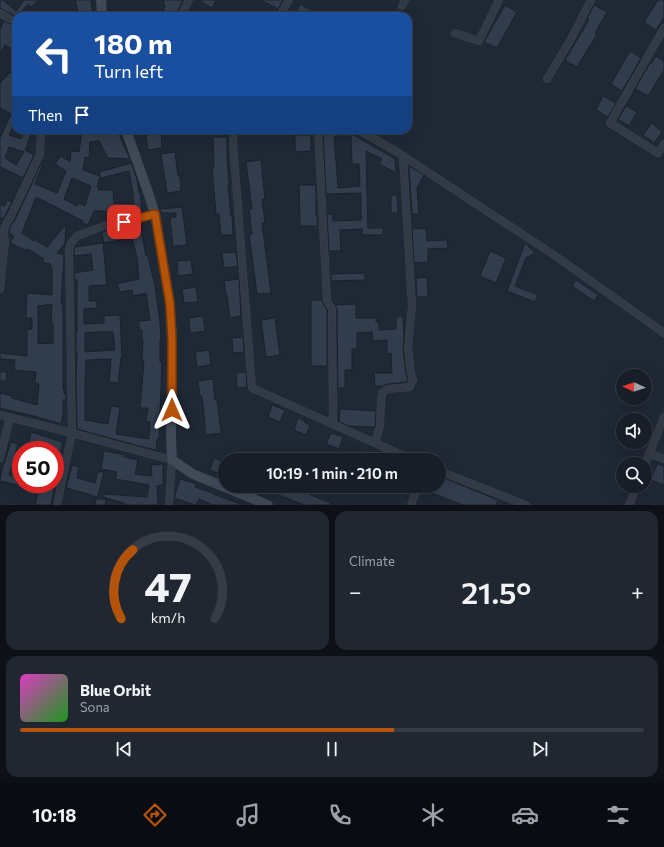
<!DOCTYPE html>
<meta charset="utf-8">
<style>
:root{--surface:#171e28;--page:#202730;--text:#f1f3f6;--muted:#9ea2a8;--line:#363c45;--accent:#b45309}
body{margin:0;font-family:Commissioner,sans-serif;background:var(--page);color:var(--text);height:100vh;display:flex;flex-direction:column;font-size:15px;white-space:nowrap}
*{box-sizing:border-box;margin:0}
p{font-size:13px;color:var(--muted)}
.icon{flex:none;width:22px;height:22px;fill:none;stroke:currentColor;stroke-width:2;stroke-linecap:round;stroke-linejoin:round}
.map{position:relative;height:505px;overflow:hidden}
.side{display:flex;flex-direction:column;gap:6px;padding:6px;background:#0d1016;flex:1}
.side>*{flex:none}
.guide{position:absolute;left:12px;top:12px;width:400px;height:122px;border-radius:12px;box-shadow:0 4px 16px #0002,0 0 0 1px var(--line);background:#1a4fa0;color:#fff;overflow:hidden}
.needle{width:26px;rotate:274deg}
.fabs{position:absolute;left:616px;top:369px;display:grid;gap:8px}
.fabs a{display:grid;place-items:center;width:36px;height:36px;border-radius:50%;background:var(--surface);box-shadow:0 4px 16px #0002,0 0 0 1px var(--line);font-size:20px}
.speed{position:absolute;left:12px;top:441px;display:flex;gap:8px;font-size:20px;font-weight:700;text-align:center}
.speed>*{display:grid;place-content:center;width:52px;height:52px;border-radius:50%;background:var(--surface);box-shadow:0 4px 16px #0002,0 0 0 1px var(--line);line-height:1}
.speed .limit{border:6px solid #d22;background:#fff;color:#111}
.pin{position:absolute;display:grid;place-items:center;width:34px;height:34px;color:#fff;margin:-17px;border-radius:8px;box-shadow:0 2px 6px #0006}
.me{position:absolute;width:44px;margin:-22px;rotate:0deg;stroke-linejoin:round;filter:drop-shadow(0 0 3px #0008)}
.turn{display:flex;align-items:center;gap:14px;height:84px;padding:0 16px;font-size:18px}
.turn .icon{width:52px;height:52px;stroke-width:2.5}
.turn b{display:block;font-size:28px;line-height:34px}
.then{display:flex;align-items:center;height:38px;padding:0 16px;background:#0003;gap:8px;font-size:15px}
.big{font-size:30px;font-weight:600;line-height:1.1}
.side .tile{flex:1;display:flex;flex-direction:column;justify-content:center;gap:6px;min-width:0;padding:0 14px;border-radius:12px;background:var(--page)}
.side .dial{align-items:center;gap:0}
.dial svg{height:104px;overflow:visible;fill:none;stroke:var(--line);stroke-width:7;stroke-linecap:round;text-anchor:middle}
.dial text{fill:var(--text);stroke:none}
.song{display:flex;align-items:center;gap:12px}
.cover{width:48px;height:48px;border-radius:6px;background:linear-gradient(135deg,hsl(310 70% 55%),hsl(120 70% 35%))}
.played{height:4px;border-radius:2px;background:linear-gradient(90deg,var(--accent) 60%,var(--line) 60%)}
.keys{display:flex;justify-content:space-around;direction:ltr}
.heat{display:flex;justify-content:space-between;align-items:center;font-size:22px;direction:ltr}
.side .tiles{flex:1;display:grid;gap:6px;grid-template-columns:1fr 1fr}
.tile:last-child{grid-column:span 2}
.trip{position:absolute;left:218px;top:453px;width:228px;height:40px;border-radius:20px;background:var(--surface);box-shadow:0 4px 16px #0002,0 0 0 1px var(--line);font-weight:600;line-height:40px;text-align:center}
.tab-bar{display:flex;height:64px;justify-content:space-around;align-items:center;background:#090c10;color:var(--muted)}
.tab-bar .icon{width:28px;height:28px}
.tab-bar .selected{color:var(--accent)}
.tab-bar b{font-size:18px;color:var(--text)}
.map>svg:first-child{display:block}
</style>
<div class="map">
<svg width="664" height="505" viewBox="0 0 664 505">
<rect width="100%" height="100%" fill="#1f2835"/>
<path fill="#313c4c" stroke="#1a212c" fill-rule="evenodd" d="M0 0H3L16 11 24 0H39L31 7 28 4 18 16H16V47L14 50 5 45 0 55V29L4 21 10 24H12L14 22 15 19 13 15 0 8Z
M75 0H91L93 16H79Z
M163 0H183L175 16H160L165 7Z
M198 0H216L212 8Z
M261 0H283L278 9Z
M658 0H664V17L656 30 644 22Z
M300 4 313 11 310 16H294Z
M505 5 517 12 497 48 484 42Z
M594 5 607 12 595 33 597 34 577 67 565 60 589 20 587 19Z
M630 51 641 58 622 91 611 84Z
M656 56 664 61V70L648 96 635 89 650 63H652Z
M10 72 16 78V80L12 84 16 88V121L9 135 21 139 24 130H33L25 150 34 155 23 178 1 167 0 169V138L11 114 0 108V83ZM9 147 24 152 16 165 5 158Z
M603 96 616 103 608 117 596 110Z
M626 106 637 112 629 126 618 119Z
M652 123 662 132 654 143 643 135Z
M82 130H117L130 159 108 158 99 141 90 142 89 158 85 157 83 170 100 176 97 187 99 188 98 190H113L114 203 134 204 133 193 129 171 101 178 99 172 131 163 137 179 139 192H140L142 212 94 211 88 225 82 223 83 221 36 197 22 233 34 241V239L47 247 66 224 65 243 57 253 64 255 61 304H63V389L64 390V394L66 395V400H63V414L61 424 34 416 0 408V393L12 396V398L37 405 39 384 35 383 36 372 14 370 15 360 0 359V353L27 356V330L32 329V318H26L27 293 52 295V267L50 268 51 264 42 262 44 259 28 249 25 250 10 243 14 236 9 233 10 227 16 218 43 159 44 160 35 184 57 193 66 171 55 164 61 156 70 162 71 151 79 152ZM72 178 91 186 85 206 79 203 77 206 64 199ZM52 304 51 324H53V343L38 344V306Z
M323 130H345L395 159 396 173 379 164 382 159 366 151 368 228H383V235H362V229L340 230 341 251H329L327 215 332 214 333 221 361 220V193L326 194ZM334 136H351L352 164H359L360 186 338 188Z
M161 133 162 148 148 150 146 135Z
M295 135H311V151L295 152Z
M213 137H227V158L229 184H228L231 216H232L233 235H221L219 214H216L212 168H214Z
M175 152 178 176H180L181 191 167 193 161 154Z
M261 160 265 199H262L265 223H262L271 293 257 294 249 234H252L249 209H252L246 162Z
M409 166 424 175 417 188 419 214H412Z
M299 185H316V215H317L318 226H300Z
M391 195H397L398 213H391Z
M7 200 12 202 3 219 0 217V205L5 206Z
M182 207 187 245 173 246 170 218 176 217V213H161L160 209Z
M140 223 146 256H148L155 286 160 322 161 340H160V362H162L161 387 159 439H157L156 450 130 444V443L124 442 77 429 76 377 77 353H76V332H77V280H75L74 273 93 270 91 254 74 256V252L75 247 103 243 107 285 89 286V301H97V308L84 309V324L104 323V316L120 315 122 358H121L118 383 109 382 111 359 86 360 85 382V420L108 424 111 406 120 407 116 434 149 439 150 422 146 421 148 408H140L144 361H142L143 340H142V330H139V321L150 320 146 293 133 296 132 290 120 292 117 284 139 279 137 258 132 238 104 243 102 232ZM94 332H113L115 350 85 352V333Z
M426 228 427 241 447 240 448 248 428 249V262L414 263 412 229Z
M525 243 535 253 526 258 515 286 538 295 535 302 507 291Z
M490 251 506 258 496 283 480 276Z
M236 252 238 266 224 268 222 253Z
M191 260 193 274 178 276 177 261Z
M365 273V280L331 281V274Z
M427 277 428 297H417L416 278Z
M239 279 241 316 230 318 227 295H226L224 281Z
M576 280 598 295 594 301 572 286Z
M196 287 198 302 184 303 182 289Z
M311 300H322L323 304 327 310V366H311Z
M356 304V318H376V322H379V330L396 329V317L403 316 404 338 403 348 406 374 408 379 407 382 387 384 383 386H375L374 373H392L391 353 387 354V340L373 341 372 332 357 333V349H352V370H345V388H338L337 309 335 305Z
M203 316 205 331 190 333 189 318Z
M275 318 280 355 266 357 261 320Z
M243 337 244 352 233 353 232 338Z
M209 350 211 365 197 367 195 352Z
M0 372H7L6 381H0Z
M246 372 247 387 237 388 236 373Z
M213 379 215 400H217L221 433 206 435 202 396H200L198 381Z
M272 405 285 410 280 422 268 417Z
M340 409 376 411 375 427 349 426 339 422Z
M298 418 305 421V423L310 425 306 435 294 430Z
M31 432 63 442 57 465H55V450H47L49 447 29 441Z
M331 433 343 437 339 449 326 444Z
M11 442 18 444 9 475 21 478V486L0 481 1 473Z
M366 450 378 455 376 460H362Z
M104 451 125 455 124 457 138 460 135 474 152 476 151 465 163 464V485L157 486 158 505H124V503L103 497V494L147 497 149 485 115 479 117 472 101 469Z
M214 458 225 462V468L222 475 210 470Z
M657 464 664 466V485L651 480Z
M72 465 79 467 77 478 95 483 98 472H104L98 496 91 497 92 495 66 488Z
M439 476 498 500 496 505H463L426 491 428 486H439Z
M180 479 196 484 195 487 213 493V494L240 504V505H213L199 499 196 505H195L174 498 175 495Z
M26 484H53L55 485 51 505H35L39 489 26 487Z
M256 486H290L335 505H304Z
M96 499H106L105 505H95Z"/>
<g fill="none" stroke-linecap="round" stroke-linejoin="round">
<defs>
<path id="minor" d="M402 6 405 0
M0 13 10 19
M181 16 189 0
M280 16 289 0
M664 28 610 123 658 153 664 144
M455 33 479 41 499 0
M547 79 571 39 591 0
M234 130 233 143 252 388 413 460
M318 130 327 301 332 309 333 424
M359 130 397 152 554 255 664 333
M0 241 5 242 0 289
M5 242C3 230 4 226 11 216L40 154 41 130
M0 415 72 433 172 460 169 505
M375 443 380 426 381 401 382 393 387 389 410 387 413 380 411 373 408 348 409 337 412 306 403 156
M649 453 664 459
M0 458 10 417
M645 464 664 417
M439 471 526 505
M57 505 72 433 69 251 71 243 77 236 104 226 155 214
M411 505 418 486
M629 505 637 486"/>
<path id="secondary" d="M101 0 102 16
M126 130 148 192 155 214 170 304 172 340 171 438 172 460 193 474 268 505"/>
</defs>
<use href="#minor" stroke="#3c434f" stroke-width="8"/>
<use href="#secondary" stroke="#3c434f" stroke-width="10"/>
<use href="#minor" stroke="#323a45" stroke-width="7"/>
<use href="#secondary" stroke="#404958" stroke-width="9"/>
</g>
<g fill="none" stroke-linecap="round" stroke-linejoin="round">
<defs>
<path id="route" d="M124 222 155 214 170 304 172 340V410"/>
</defs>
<use href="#route" stroke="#753606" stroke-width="10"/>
<use href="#route" stroke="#b45309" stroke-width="7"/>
</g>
</svg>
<div class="fabs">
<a><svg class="needle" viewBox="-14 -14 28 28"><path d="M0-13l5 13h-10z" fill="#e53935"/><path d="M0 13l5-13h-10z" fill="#9ea2a8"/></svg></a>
<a><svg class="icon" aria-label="sound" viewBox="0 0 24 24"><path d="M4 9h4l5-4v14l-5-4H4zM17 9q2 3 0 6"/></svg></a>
<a><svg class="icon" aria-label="search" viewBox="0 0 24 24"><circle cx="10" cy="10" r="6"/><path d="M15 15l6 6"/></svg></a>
</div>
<div class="speed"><div class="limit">50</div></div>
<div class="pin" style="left:124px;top:222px;background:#d93025"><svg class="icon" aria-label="arrive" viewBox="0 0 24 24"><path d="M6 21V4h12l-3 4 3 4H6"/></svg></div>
<svg class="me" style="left:172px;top:410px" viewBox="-20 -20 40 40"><path d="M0-17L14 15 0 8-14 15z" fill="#b45309" stroke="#fff" stroke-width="4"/></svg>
<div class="trip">10:19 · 1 min · 210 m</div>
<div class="guide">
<div class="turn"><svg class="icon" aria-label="left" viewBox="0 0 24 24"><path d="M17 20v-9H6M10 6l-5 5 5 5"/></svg><div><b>180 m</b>Turn left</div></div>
<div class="then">Then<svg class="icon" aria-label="arrive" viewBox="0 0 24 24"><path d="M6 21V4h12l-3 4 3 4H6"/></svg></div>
</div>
</div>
<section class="side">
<div class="tiles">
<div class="tile dial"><svg viewBox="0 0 100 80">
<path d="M14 69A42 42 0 1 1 86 69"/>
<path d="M14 69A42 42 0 0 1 23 16" stroke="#b45309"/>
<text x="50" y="56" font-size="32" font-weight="700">47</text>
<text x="50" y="72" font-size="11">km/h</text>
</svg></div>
<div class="tile"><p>Climate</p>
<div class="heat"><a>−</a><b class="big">21.5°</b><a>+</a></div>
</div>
<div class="tile">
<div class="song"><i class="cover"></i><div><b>Blue Orbit</b><p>Sona</p></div></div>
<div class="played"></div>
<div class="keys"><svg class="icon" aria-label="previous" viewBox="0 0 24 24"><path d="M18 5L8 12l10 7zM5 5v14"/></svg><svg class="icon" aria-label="pause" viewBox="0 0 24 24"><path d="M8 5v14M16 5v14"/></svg><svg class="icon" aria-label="next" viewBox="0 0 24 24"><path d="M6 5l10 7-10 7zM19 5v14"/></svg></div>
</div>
</div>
</section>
<nav class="tab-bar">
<b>10:18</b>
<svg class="icon selected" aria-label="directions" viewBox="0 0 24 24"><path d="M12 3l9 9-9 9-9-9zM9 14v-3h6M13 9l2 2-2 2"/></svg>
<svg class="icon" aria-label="music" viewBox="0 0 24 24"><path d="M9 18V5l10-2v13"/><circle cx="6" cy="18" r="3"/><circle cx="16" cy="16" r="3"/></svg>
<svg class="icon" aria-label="phone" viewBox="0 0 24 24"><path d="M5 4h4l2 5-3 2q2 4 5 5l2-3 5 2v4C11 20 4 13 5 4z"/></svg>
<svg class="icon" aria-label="climate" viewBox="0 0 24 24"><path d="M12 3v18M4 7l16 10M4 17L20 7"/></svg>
<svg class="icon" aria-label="car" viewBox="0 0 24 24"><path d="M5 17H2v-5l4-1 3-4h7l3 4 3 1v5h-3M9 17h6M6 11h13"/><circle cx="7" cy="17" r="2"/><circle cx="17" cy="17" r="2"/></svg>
<svg class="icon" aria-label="filters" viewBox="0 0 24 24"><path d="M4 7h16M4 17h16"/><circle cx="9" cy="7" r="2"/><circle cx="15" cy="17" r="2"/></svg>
</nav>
